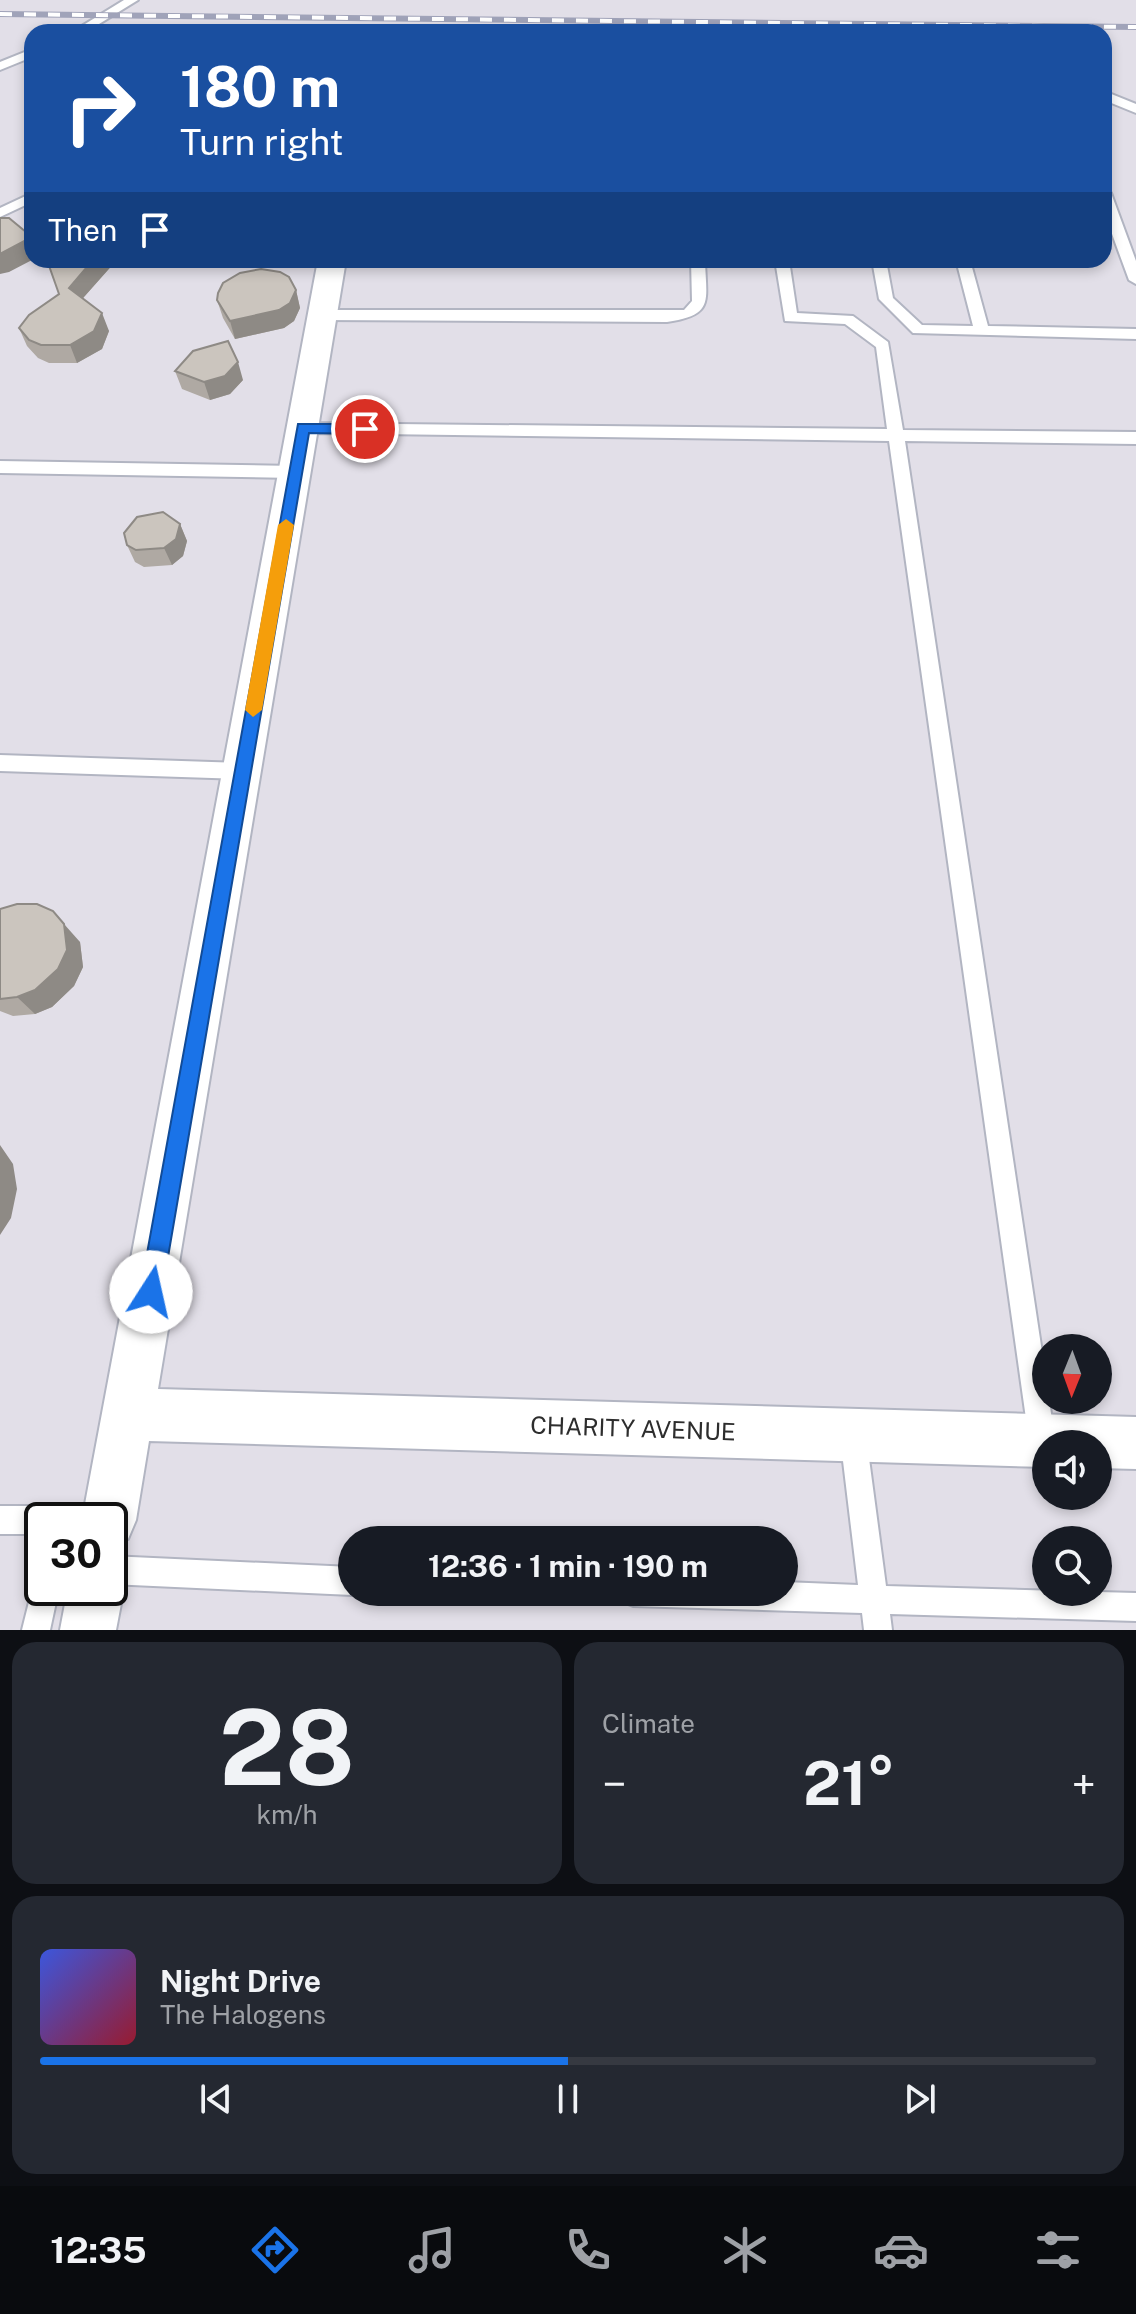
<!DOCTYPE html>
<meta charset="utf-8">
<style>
:root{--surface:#171b24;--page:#242831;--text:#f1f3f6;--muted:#9ea1a6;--line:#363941;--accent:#1a73e8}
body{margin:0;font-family:"Public Sans",sans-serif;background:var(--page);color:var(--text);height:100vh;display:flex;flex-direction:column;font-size:30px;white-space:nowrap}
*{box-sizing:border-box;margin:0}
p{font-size:26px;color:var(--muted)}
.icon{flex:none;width:44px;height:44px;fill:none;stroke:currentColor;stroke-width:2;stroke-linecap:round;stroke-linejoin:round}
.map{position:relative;height:1630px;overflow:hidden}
.side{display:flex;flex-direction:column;gap:12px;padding:12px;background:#0d0f14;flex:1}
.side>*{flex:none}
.banner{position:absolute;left:24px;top:24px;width:1088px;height:244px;border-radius:24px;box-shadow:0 4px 12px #0003;background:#1a4fa0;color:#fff;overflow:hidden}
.needle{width:52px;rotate:181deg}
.controls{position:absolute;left:1032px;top:1334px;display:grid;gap:16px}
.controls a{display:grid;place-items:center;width:80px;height:80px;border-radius:50%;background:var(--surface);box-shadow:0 4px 12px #0003;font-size:40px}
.speed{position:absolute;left:24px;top:1502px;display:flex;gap:16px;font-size:40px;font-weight:700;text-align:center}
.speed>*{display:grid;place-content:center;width:104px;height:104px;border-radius:50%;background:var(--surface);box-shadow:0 4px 12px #0003;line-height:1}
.speed .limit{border:4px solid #111;border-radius:12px;background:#fff;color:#111}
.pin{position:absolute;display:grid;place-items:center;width:68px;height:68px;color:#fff;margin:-34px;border:4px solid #fff;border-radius:50%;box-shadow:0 2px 8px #0007}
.me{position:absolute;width:88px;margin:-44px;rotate:10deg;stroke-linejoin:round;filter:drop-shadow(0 0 6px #0008)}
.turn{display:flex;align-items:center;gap:28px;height:168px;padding:0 24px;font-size:36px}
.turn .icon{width:104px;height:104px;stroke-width:2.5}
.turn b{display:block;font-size:56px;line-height:68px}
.then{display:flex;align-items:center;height:76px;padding:0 24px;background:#0003;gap:16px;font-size:30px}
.big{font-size:60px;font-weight:700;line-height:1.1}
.side .card{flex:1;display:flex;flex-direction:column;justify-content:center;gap:12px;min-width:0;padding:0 28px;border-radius:24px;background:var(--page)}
.side .dial{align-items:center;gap:0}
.dial b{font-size:104px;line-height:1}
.song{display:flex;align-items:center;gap:24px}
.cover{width:96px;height:96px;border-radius:12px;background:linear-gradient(135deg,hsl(230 70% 55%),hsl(350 70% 35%))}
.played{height:8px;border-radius:4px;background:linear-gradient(90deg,var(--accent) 50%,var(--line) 50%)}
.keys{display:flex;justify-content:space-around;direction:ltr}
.heat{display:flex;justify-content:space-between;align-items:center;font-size:44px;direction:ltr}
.side .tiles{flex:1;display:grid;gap:12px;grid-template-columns:1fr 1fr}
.card:last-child{grid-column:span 2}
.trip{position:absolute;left:338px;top:1526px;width:460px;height:80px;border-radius:40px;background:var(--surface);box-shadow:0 4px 12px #0003;font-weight:700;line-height:80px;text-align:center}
.tabs{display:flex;height:128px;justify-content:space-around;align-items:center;background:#090b0e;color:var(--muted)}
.tabs .icon{width:56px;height:56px}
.tabs .selected{color:var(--accent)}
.tabs b{font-size:36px;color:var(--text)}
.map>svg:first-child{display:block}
</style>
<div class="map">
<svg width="1136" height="1630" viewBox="0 0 1136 1630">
<rect width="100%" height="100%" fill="#f0e8de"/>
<path fill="#e2dfe8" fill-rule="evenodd" d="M0 0H1136V1630H0ZM32 32H1104V260H32ZM1046 1348H1098V1400H1046ZM1046 1444H1098V1496H1046ZM42 1520H110V1588H42ZM352 1540H784V1592H352ZM1046 1540H1098V1592H1046Z"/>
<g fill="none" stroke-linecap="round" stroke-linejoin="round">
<defs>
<path id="lane" d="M124 0H138L86 32H72Z
M32 49V57L0 70V62Z
M1104 91 1136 104V113L1104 100Z
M1104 189 1111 193 1136 261V284L1129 280 1104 212Z
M32 193V202L0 217V208Z
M691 260H705C706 301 715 315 667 322L322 320 315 315 322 310H684L692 301Z
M775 260H789L797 313 853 316 888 342 903 430 1136 432V444L905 441 1046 1379V1400H1049L1055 1440 1054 1444H1046V1452L1042 1453 1033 1449 1029 1440 889 441 303 433 295 428 303 423 887 429 876 347 845 324 785 321Z
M872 260H886L893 298 922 325 973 326 956 260H970L988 326 1136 329V339L913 333 879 299Z
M0 461 295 466 303 472 295 478 0 473Z
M0 755 242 763 249 765 252 771 249 777 242 779 0 771Z
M853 1423 862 1427 866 1436 886 1586 1136 1593V1621L890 1614 892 1630H864L862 1613 633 1606 623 1602 619 1592H784V1582L858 1585 840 1436 844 1427Z
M0 1506H41L51 1510 55 1520H42V1542L31 1534H0Z
M110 1556 352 1567V1592H359L352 1595 110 1584Z
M42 1575V1588H59L50 1630H22L35 1578Z"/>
<path id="street" d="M318 260H346L158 1389 1136 1417V1469L1098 1468V1444H1046V1467L149 1441 136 1520 128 1539 110 1547V1520H82Z
M110 1566 116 1568 124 1588 116 1630H60L68 1588H110Z"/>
</defs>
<use href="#lane" stroke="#b2b5c2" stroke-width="4"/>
<use href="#street" stroke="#b2b5c2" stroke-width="4"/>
<use href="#lane" fill="#fff" fill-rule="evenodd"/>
<use href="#street" fill="#fff" fill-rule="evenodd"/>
<defs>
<path id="rail" d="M0 14 1136 27"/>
</defs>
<use href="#rail" stroke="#a0a3b9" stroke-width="6"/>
<use href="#rail" stroke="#fff" stroke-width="4" stroke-dasharray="12" stroke-linecap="butt"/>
</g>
<path fill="#afa9a3" d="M47 260H114L115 262 83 298 109 331 102 349 77 363H49L38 358 27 346 19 328 59 294Z
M296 290 300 308 294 321 284 328 235 339 223 318 217 300Z
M175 371 243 380 230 394 210 400 182 389Z
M180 524 187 541 183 556 172 565 144 567 135 562 127 545Z
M0 909 80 942 83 967 74 986 52 1007 35 1014 13 1016 0 1011Z"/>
<path fill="#8e8a85" d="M32 237V260L9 272 0 274V254Z
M93 260H114L115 262 76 306 69 288Z
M296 290 300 308 294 321 284 328 235 339 230 321Z
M102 313 109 331 102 349 77 363 70 345Z
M238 362 243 380 230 394 210 400 204 382Z
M180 524 187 541 183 556 172 565 164 548Z
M64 924 80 942 83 967 74 986 52 1007 35 1014 17 997Z
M0 1145 13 1164 17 1189 11 1218 0 1235Z"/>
<path fill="#cbc5be" stroke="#8e8a85" stroke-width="2" d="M0 218H9L32 237 0 254Z
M47 260H93L69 288 102 313 94 331 70 345H41L29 340 19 328 29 315 59 294Z
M261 269 280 272 289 277 296 290 290 303 279 310 230 321 217 300 218 293 223 283 240 273Z
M228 341 238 362 225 376 204 382 175 371 193 351Z
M163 512 180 524 176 539 164 548 136 550 127 545 124 533 137 517Z
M17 904H37L53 911 64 924 67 950 58 969 35 990 17 997 0 999V909Z"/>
<path fill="#1a73e8" stroke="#114b97" stroke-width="2" d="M298 424H365L373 429 365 434 309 433 162 1292 159 1300 151 1303 143 1300 140 1292Z"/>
<path fill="#f59e0b" d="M286 519 294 525 262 710 253 717 245 710 278 525Z"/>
<g text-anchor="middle" stroke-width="7" stroke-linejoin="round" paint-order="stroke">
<g font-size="24" fill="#2d2d2d" stroke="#fff">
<text transform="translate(633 1429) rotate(2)" y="8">CHARITY AVENUE</text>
</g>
</g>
</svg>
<div class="controls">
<a><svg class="needle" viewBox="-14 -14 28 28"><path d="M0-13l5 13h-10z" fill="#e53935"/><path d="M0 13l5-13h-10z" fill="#9ea1a6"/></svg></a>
<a><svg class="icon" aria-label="sound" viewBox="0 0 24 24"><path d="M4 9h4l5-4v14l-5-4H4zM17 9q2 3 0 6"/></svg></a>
<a><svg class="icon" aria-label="search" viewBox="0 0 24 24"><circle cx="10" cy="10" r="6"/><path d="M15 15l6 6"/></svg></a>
</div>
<div class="speed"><div class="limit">30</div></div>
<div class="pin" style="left:365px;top:429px;background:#d93025"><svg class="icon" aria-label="arrive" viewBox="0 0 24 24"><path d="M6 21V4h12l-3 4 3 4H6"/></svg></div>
<svg class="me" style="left:151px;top:1292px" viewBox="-20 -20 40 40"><circle r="19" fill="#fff"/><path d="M0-13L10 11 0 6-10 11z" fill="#1a73e8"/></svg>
<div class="trip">12:36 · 1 min · 190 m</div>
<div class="banner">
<div class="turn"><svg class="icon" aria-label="right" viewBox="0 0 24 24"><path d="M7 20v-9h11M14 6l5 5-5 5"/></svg><div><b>180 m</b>Turn right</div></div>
<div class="then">Then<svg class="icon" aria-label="arrive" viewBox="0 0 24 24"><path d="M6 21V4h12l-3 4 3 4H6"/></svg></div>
</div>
</div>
<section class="side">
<div class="tiles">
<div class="card dial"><b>28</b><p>km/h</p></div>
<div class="card"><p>Climate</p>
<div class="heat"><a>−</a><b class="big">21°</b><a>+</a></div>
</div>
<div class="card">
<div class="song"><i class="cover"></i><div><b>Night Drive</b><p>The Halogens</p></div></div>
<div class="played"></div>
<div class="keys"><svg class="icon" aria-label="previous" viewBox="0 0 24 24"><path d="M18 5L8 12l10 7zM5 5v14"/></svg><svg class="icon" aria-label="pause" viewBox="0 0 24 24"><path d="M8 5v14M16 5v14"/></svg><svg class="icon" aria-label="next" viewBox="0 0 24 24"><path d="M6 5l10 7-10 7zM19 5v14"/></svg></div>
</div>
</div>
</section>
<nav class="tabs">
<b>12:35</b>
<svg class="icon selected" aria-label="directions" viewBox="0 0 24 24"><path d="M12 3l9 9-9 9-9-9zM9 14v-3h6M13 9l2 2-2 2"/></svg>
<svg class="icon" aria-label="music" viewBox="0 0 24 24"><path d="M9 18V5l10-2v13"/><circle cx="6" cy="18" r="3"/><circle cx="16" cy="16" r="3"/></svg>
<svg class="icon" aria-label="phone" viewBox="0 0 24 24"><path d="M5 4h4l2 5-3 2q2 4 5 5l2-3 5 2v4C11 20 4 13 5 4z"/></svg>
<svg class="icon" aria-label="climate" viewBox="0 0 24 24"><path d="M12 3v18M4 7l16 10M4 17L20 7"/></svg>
<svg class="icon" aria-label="car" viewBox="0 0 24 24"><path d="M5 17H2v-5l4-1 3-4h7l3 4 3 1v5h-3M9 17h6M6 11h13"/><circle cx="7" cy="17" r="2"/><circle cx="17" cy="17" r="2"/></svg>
<svg class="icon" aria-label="filters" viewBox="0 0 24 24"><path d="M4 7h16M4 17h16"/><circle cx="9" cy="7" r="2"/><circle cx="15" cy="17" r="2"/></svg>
</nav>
